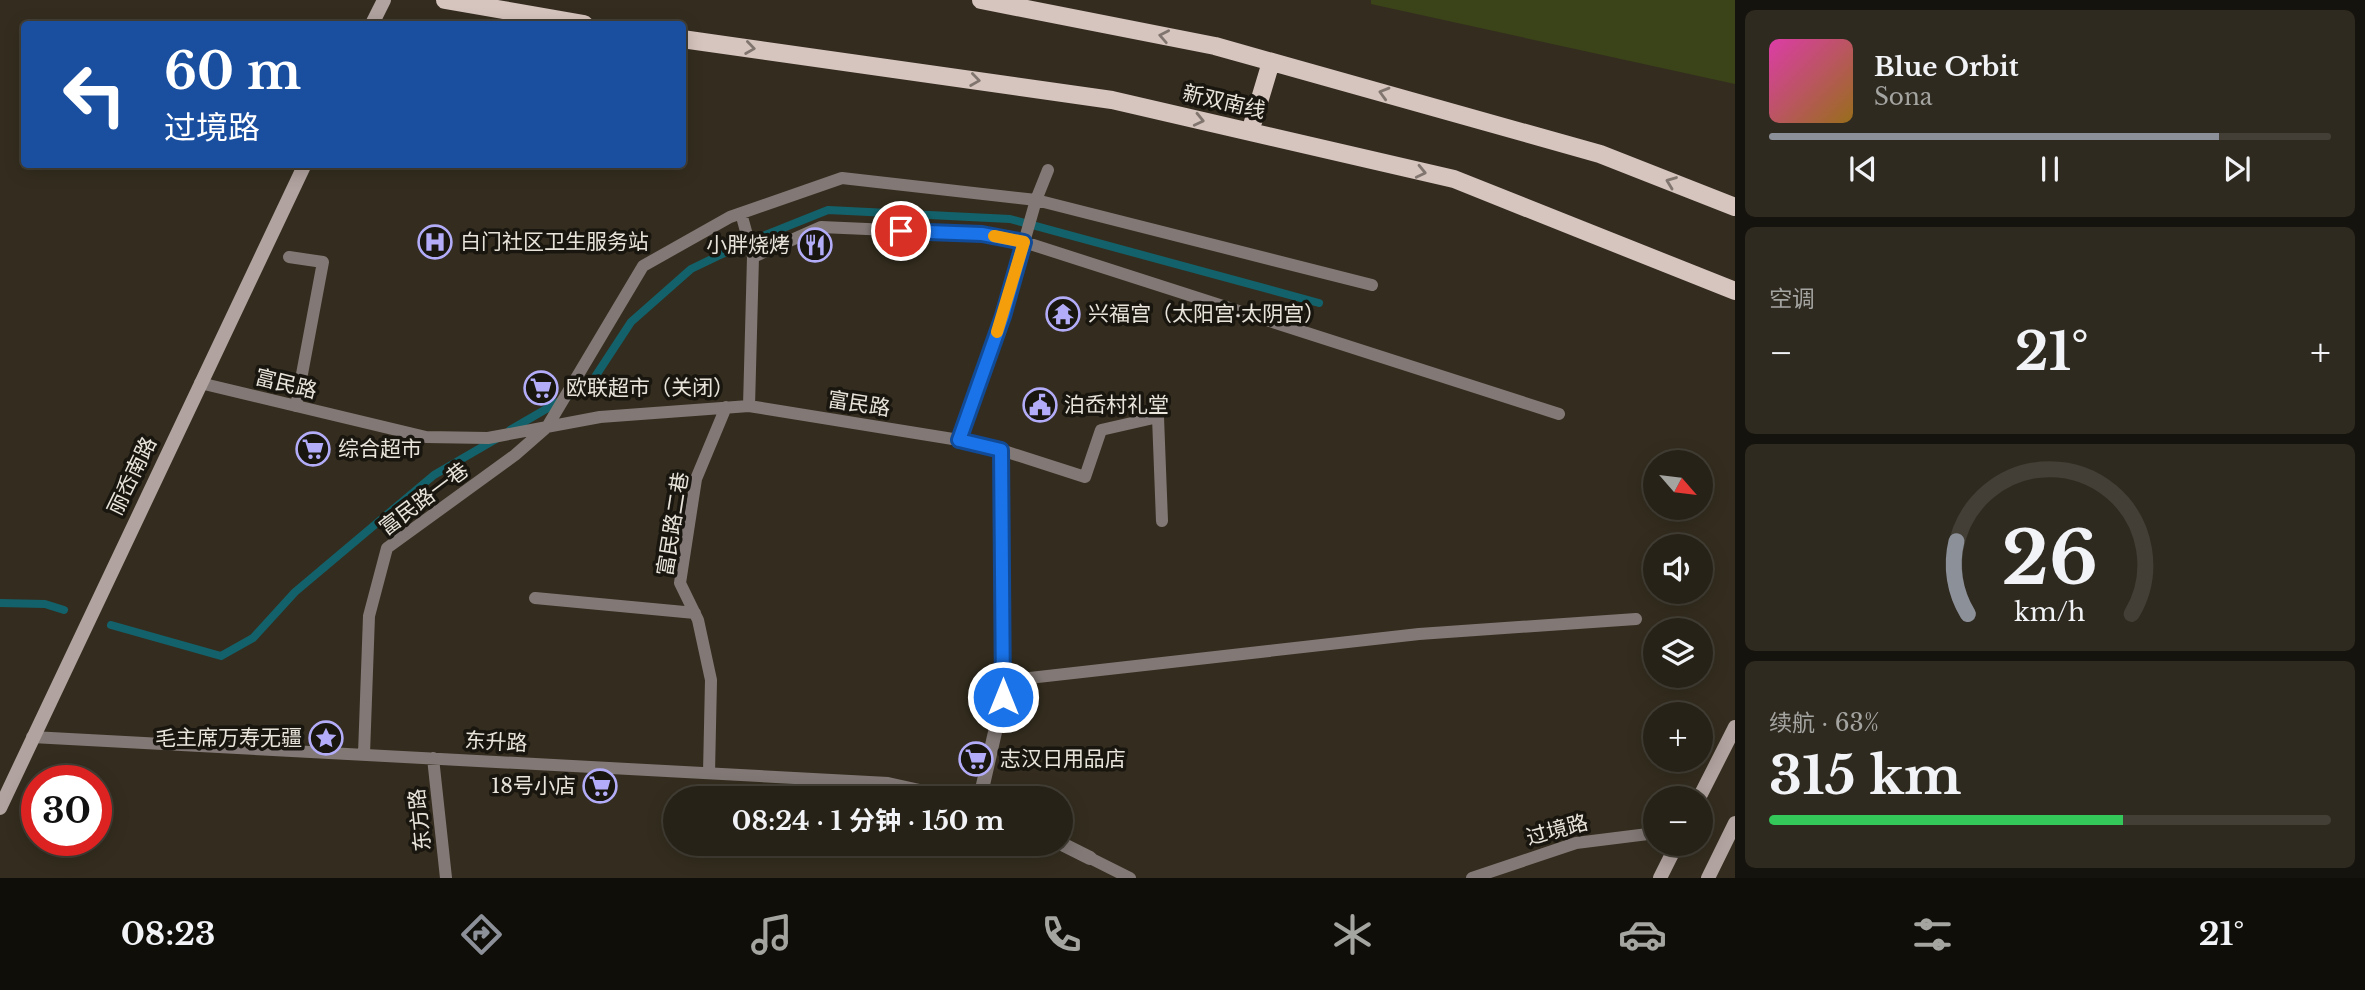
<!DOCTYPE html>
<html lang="zh">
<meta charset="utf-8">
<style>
:root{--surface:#272217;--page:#2f2a20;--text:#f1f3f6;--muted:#a4a4a1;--line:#433f36;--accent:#8c9099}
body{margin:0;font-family:"Libre Baskerville","Noto Sans SC",serif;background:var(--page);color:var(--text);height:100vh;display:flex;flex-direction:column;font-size:26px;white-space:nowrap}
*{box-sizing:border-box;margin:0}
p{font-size:23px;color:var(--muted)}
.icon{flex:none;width:38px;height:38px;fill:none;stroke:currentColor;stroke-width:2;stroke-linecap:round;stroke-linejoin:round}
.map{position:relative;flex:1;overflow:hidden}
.drawer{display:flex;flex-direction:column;gap:10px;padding:10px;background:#15130d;width:630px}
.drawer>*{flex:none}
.guide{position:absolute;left:21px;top:21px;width:665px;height:147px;border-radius:7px;box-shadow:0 4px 18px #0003,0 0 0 2px var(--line);background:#1a4fa0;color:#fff;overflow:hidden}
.needle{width:46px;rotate:118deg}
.fabs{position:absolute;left:1643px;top:450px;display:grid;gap:14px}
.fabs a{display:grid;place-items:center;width:70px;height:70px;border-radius:50%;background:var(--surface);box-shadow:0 4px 18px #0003,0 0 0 2px var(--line);font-size:35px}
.speed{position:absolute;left:21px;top:765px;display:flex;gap:14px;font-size:35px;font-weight:700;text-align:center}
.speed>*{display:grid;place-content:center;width:91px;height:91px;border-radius:50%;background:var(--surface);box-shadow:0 4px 18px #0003,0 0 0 2px var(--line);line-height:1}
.speed .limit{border:10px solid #d22;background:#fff;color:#111}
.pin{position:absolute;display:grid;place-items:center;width:60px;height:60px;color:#fff;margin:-30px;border:4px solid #fff;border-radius:50%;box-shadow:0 2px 7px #0007}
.me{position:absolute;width:77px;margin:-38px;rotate:0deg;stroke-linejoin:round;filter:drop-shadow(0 0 5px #0008)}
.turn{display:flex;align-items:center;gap:24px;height:147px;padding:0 28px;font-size:32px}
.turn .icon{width:91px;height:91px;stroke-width:2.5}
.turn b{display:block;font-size:49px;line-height:60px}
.big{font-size:52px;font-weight:700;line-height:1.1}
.drawer .widget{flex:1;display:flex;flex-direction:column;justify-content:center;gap:10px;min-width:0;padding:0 24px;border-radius:10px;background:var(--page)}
.drawer .dial{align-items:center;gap:0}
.dial svg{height:182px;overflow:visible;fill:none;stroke:var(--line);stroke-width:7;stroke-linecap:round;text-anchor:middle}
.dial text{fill:var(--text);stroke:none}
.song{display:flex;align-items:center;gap:21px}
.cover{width:84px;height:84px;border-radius:10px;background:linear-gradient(135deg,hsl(320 70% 55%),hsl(40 70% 35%))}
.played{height:7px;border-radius:4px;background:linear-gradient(90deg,var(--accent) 80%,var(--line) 80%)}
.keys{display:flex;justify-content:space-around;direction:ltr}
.heat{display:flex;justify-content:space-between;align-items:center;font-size:38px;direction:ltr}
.charge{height:10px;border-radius:5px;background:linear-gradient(90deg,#34c759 63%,var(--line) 0)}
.trip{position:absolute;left:663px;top:786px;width:410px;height:70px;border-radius:35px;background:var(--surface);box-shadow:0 4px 18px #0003,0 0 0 2px var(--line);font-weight:700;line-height:70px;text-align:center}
.tabs{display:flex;height:112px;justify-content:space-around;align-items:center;background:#100e09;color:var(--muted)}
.tabs .icon{width:49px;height:49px}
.tabs .on{color:var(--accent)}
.tabs b{font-size:32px;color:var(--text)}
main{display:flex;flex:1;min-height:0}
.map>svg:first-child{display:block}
</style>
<main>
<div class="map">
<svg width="1735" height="878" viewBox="0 0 1735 878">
<rect width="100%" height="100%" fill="#342d1f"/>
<path fill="#3b4419" d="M1371 0H1735V84L1371 4Z"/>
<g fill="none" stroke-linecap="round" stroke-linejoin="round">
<path stroke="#13626b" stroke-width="8" d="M510 430 591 383 631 322 691 269 743 244 828 210 1010 219 1319 303
M0 603 45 604 64 610
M111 625 221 656 253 638 295 592 434 475 496 439"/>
<path stroke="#827976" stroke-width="12" d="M741 213 753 257 749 406
M289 257 323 262 296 406
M753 257 821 227 981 234 1024 242 1559 414
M200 383 426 437 488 438 600 417 749 406 959 440 1003 316 1036 200 1048 170
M1001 450 1085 477 1101 430 1158 417 1162 521
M535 598 695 613
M1003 681 1419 634 1636 619
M32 737 888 783 956 798
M364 754 369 616 387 548 515 455 547 427 643 266 730 217 842 178 1036 200 1372 285
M433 758 446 878
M709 773 711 680 698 620 680 583 696 479 726 407
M1090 858 1130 878
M1472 878 1576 843 1656 833"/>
<path stroke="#827976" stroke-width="14" d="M959 440 1001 450 1003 697 980 798
M1060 843 1090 858"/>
<path stroke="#b1a39f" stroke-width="14" d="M372 24 384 0
M1699 798 1735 727
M0 808 305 164
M1660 878 1677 844
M1708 878 1735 823"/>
<path stroke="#d6c4be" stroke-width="18" d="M445 0 584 24
M981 0 1215 46 1600 154 1735 207
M682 39 1112 100 1454 179 1735 291
M1250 132 1271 62"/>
</g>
<defs><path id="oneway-chevron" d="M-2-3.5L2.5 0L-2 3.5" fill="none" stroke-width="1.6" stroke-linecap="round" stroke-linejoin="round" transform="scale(1.75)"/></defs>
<g stroke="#81766f">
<use href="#oneway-chevron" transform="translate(1164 36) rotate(-169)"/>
<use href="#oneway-chevron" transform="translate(750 48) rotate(8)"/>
<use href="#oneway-chevron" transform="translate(975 80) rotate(8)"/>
<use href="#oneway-chevron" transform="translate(1384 93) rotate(-164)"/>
<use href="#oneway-chevron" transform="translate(1199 120) rotate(13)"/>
<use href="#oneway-chevron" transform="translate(1421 172) rotate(13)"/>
<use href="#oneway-chevron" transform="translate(1671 182) rotate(-159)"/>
</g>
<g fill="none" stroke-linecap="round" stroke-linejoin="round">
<defs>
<path id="route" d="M901 231 982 234 1024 242 1003 316 959 440 1001 450 1003 697"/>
</defs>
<use href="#route" stroke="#114b97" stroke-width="18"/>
<use href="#route" stroke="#1a73e8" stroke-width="12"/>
<path stroke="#f59e0b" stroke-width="12" d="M994 236 1024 242 997 332"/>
</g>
<defs>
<symbol id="hospital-ring" viewBox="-11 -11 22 22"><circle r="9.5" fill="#19160f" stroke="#b3adf9" stroke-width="1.5"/><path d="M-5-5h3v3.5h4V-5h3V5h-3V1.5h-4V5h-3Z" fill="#b3adf9"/></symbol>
<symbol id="restaurant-ring" viewBox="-11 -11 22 22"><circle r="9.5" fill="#19160f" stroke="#b3adf9" stroke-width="1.5"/><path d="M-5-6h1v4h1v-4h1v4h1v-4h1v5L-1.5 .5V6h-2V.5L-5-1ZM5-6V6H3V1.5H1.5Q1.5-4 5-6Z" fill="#b3adf9"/></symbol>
<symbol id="temple-ring" viewBox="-11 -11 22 22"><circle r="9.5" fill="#19160f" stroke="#b3adf9" stroke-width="1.5"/><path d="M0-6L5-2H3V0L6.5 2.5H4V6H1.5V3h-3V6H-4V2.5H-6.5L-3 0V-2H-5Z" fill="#b3adf9"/></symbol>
<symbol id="supermarket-ring" viewBox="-11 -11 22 22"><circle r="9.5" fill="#19160f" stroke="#b3adf9" stroke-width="1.5"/><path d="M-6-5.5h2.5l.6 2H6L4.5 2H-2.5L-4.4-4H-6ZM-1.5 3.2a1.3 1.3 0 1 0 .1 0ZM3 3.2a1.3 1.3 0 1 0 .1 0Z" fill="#b3adf9"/></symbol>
<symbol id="civic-ring" viewBox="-11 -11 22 22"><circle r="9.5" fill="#19160f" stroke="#b3adf9" stroke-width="1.5"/><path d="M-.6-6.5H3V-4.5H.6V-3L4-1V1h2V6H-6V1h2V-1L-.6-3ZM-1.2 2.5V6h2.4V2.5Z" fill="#b3adf9"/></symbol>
<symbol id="sight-ring" viewBox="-11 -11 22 22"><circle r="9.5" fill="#19160f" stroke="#b3adf9" stroke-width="1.5"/><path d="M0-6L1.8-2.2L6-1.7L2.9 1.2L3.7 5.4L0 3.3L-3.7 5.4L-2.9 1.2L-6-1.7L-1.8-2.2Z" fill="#b3adf9"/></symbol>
</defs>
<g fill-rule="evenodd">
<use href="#hospital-ring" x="416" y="223" width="38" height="38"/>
<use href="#restaurant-ring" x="796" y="226" width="38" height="38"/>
<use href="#temple-ring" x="1044" y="295" width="38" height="38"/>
<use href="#supermarket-ring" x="522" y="369" width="38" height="38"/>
<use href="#civic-ring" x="1021" y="386" width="38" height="38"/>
<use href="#supermarket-ring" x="294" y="430" width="38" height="38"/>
<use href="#sight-ring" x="307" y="719" width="38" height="38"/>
<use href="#supermarket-ring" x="957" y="740" width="38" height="38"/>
<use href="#supermarket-ring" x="581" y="767" width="38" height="38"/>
</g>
<g text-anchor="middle" stroke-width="7" stroke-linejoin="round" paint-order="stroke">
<g font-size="21" fill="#e8e4db" stroke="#19160f">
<text transform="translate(1224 102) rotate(13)" y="7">新双南线</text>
<text transform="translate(286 384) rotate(14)" y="7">富民路</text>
<text transform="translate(859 404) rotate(9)" y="7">富民路</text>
<text transform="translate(132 476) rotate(-64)" y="7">丽岙南路</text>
<text transform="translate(424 499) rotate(-37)" y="7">富民路一巷</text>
<text transform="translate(673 524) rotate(-81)" y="7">富民路二巷</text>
<text transform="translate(496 742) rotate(3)" y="7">东升路</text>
<text transform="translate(420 820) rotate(-96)" y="7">东方路</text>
<text transform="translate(1557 830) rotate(-15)" y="7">过境路</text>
</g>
<g font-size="21" fill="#e8e4db" stroke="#19160f" text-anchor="start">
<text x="460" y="249">白门社区卫生服务站</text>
<text x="790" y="252" text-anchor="end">小胖烧烤</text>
<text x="1088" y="321">兴福宫（太阳宫·太阴宫）</text>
<text x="566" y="395">欧联超市（关闭）</text>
<text x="1064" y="412">泊岙村礼堂</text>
<text x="338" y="456">综合超市</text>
<text x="302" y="745" text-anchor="end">毛主席万寿无疆</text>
<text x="1000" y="766">志汉日用品店</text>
<text x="576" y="793" text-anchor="end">18号小店</text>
</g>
</g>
</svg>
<div class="fabs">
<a><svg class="needle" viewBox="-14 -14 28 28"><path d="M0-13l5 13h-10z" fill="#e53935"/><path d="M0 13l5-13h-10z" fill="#a4a4a1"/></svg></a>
<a><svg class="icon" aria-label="sound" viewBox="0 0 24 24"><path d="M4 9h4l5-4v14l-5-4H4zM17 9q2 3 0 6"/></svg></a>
<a><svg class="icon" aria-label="layers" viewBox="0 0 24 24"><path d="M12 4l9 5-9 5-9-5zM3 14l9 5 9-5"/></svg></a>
<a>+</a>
<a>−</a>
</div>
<div class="speed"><div class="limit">30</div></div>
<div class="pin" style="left:901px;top:231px;background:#d93025"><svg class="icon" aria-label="arrive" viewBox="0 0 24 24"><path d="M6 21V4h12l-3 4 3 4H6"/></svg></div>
<svg class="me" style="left:1003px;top:697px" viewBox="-20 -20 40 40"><circle r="17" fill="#1a73e8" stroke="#fff" stroke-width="3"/><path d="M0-11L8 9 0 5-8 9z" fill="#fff"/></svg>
<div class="trip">08:24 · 1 分钟 · 150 m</div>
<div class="guide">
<div class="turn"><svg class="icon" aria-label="left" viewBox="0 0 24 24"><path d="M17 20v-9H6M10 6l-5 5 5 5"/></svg><div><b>60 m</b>过境路</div></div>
</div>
</div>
<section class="drawer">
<div class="widget">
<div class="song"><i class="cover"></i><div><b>Blue Orbit</b><p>Sona</p></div></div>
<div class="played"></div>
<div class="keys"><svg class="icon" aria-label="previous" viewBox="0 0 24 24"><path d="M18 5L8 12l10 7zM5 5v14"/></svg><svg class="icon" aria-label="pause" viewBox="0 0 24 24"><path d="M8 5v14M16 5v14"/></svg><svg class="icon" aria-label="next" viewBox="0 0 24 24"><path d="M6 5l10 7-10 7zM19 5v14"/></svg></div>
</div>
<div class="widget"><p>空调</p>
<div class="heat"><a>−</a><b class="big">21°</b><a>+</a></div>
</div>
<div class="widget dial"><svg viewBox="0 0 100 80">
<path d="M14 69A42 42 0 1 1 86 69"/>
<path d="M14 69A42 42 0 0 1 9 37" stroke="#8c9099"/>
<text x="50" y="56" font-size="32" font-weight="700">26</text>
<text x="50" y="72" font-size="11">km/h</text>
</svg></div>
<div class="widget"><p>续航 · 63%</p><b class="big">315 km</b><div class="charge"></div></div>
</section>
</main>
<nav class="tabs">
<b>08:23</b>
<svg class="icon on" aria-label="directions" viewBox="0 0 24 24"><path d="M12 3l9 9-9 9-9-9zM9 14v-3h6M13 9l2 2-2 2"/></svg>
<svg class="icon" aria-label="music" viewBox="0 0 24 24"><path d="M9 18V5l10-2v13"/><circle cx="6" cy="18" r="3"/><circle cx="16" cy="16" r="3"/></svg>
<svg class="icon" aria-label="phone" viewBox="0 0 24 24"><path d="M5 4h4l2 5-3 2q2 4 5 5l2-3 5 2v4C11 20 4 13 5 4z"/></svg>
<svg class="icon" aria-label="climate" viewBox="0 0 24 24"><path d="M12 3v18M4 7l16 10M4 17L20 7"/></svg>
<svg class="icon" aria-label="car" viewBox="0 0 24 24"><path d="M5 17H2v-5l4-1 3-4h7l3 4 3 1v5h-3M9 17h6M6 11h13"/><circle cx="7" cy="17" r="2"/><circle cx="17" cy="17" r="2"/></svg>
<svg class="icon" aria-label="filters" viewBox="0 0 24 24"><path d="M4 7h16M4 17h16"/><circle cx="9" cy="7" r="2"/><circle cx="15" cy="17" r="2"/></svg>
<b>21°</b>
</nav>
